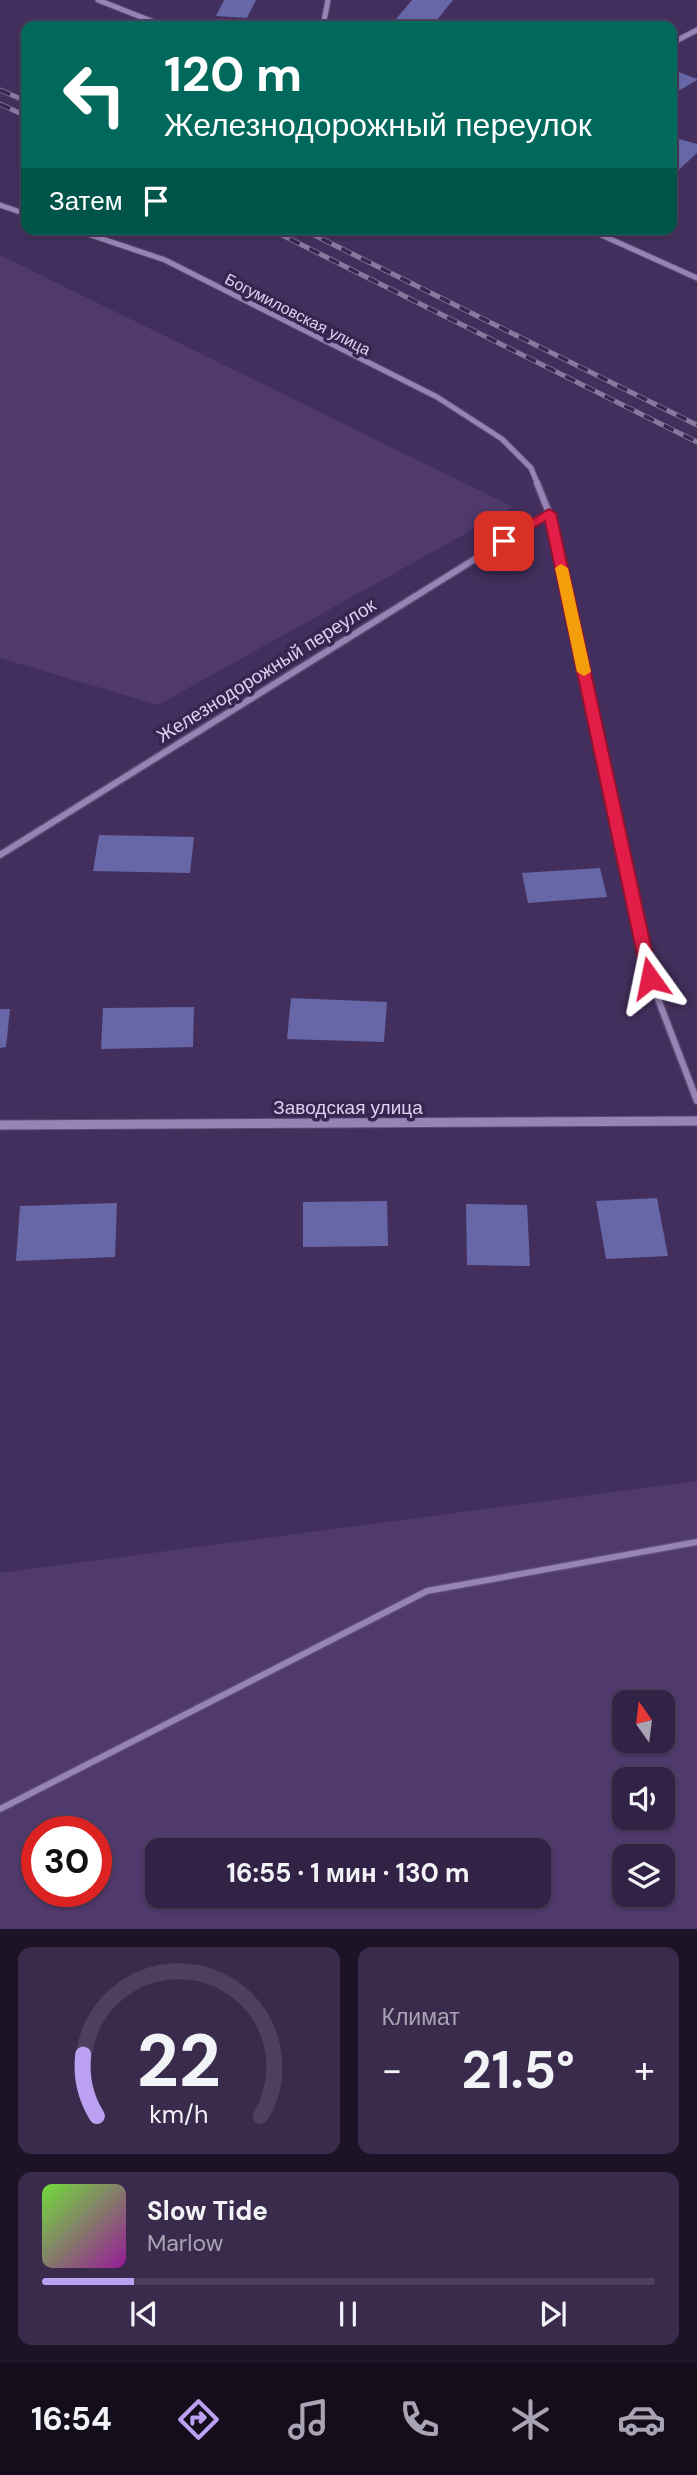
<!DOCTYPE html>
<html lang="ru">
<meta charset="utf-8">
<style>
:root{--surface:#322346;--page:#3a2b4d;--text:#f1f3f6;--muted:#a8a4b3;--line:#4d405f;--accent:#bca0f2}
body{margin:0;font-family:"DM Sans",sans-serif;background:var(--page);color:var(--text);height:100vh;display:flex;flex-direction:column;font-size:26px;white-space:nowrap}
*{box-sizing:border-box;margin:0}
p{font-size:23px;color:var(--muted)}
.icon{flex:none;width:38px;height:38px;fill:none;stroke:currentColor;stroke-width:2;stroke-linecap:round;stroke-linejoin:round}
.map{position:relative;height:1929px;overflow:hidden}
.drawer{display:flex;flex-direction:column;gap:18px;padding:18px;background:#1c1326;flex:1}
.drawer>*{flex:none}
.top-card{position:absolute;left:21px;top:21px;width:656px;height:214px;border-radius:14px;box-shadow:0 2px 5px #0004,0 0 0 2px var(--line);background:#00695c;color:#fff;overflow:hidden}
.needle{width:46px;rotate:346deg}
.controls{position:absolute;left:612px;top:1690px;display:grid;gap:14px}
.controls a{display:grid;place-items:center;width:63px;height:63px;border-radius:14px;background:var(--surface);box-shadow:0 2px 5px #0004,0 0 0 2px var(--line);font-size:35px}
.speed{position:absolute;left:21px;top:1816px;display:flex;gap:14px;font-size:35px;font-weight:700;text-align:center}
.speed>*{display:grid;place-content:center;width:91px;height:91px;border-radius:50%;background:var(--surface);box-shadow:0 2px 5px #0004,0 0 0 2px var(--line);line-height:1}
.speed .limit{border:10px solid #d22;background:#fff;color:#111}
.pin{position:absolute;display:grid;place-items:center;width:60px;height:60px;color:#fff;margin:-30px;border-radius:14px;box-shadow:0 4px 10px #0006}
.me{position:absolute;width:77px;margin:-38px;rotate:348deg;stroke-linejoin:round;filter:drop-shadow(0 0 5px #0008)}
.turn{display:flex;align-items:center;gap:24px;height:147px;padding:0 28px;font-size:32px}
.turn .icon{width:91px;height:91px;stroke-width:2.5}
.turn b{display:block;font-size:49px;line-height:60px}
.then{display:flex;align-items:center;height:66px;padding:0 28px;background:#0003;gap:14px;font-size:26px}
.big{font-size:52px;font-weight:700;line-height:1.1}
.drawer .tile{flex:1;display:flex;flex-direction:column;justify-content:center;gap:10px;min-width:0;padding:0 24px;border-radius:14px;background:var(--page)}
.drawer .dial{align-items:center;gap:0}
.dial svg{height:182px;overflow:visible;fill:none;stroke:var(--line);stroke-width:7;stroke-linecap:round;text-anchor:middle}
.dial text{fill:var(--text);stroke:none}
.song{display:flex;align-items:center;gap:21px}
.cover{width:84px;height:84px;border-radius:10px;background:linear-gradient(135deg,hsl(100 70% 55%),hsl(300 70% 35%))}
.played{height:7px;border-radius:4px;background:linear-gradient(90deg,var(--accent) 15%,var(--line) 15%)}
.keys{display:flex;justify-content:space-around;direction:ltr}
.heat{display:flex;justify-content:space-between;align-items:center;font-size:38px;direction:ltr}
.drawer .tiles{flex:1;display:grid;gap:18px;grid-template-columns:1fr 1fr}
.tile:last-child{grid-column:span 2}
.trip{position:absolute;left:145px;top:1838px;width:406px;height:70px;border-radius:14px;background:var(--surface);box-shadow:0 2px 5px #0004,0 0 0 2px var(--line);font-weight:700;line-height:70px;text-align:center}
.tab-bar{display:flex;height:112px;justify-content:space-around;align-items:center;background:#140e1c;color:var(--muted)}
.tab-bar .icon{width:49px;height:49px}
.tab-bar .active{color:var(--accent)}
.tab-bar b{font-size:32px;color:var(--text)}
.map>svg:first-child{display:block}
</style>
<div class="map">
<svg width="697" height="1929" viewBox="0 0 697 1929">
<rect width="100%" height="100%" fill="#432f5d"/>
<path fill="#50396c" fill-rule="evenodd" d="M0 255 513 507 158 705 0 658Z
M697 1481V1929H0V1573ZM625 1703H663V1741H625ZM625 1780H663V1818H625ZM37 1832H96V1892H37ZM158 1850H539V1895H158ZM625 1857H663V1895H625Z"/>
<path fill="#6767a7" d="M224 0H256L247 18 216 16Z
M412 0H453L432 26 396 19Z
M676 71 697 79V80L680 90 672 86V73Z
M672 137 697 144V153L672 176Z
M99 835 194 837 190 873 93 871Z
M600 868 607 897 528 903 522 873Z
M291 998 387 1002 384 1042 287 1039Z
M194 1007 193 1047 101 1049 103 1008Z
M0 1009H10L6 1047 0 1048Z
M657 1198 668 1256 606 1259 596 1201Z
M387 1201 388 1246 303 1247V1202Z
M117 1203 115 1257 16 1261 20 1206Z
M466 1204 527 1205 530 1266 467 1265Z"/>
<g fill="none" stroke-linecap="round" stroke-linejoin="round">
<defs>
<path id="lane" d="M0 1809 427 1591 697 1542"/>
<path id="street-far2" d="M98 0 164 26
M323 26 328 0
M672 43 697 30
M0 205 26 214
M73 229 165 260 437 397 502 439 531 468 538 485
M588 229 697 278"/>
<path id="street-far1" d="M537 483 549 513 650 978 697 1101
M0 855 549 513"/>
<path id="street" d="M0 1125 697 1121"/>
</defs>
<use href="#lane" stroke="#5c4a71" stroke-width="9"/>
<use href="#street-far2" stroke="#5c4a71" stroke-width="7"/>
<use href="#street-far1" stroke="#5c4a71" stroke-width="9"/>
<use href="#street" stroke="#5c4a71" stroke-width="11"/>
<use href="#lane" stroke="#9883b7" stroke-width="6"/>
<use href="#street-far2" stroke="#9883b7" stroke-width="5"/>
<use href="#street-far1" stroke="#9883b7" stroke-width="6"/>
<use href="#street" stroke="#9883b7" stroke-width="9"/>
<defs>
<path id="rail" d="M0 90 26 101
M0 104 26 116
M270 229 697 442
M302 229 697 425"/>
</defs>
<use href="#rail" stroke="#89799f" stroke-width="5"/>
<use href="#rail" stroke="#392551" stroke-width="3.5" stroke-dasharray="11" stroke-linecap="butt"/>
</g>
<path fill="#e11d48" stroke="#92132f" stroke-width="2" d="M549 509 556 513 658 978 650 984 642 978 545 521 508 544 504 545 497 541Z"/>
<path fill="#f59e0b" d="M561 564 568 568 591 672 584 676 577 672 555 568Z"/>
<g text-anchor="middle" stroke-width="7" stroke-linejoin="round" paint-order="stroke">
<g font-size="16" fill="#dcd1ee" stroke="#392551">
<text transform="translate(298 314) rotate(27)" y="6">Богумиловская улица</text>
</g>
<g font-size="19" fill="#dcd1ee" stroke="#392551">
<text transform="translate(266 670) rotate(-32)" y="7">Железнодорожный переулок</text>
<text x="348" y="1114">Заводская улица</text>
</g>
</g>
</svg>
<div class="controls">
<a><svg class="needle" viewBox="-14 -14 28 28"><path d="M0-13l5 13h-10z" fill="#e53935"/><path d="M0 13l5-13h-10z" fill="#a8a4b3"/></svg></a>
<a><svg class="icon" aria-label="sound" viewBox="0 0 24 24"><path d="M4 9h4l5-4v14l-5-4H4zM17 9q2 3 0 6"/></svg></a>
<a><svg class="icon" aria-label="layers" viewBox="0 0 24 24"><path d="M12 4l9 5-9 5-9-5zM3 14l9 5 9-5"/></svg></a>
</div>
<div class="speed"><div class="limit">30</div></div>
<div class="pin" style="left:504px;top:541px;background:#d93025"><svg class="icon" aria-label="arrive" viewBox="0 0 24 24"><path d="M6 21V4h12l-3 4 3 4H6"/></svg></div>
<svg class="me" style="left:650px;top:978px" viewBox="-20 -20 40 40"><path d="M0-17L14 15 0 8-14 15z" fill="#e11d48" stroke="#fff" stroke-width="4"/></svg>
<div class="trip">16:55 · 1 мин · 130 m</div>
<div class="top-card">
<div class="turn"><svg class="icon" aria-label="left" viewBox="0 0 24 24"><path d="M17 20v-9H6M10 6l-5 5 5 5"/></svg><div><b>120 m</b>Железнодорожный переулок</div></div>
<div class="then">Затем<svg class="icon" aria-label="arrive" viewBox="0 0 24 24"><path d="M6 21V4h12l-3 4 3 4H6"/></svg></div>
</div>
</div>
<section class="drawer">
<div class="tiles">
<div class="tile dial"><svg viewBox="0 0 100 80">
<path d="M14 69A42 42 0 1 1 86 69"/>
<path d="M14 69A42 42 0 0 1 8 42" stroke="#bca0f2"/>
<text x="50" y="56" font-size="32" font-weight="700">22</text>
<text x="50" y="72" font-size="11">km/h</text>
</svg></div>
<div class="tile"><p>Климат</p>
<div class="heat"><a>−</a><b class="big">21.5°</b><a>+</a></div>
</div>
<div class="tile">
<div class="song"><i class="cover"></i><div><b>Slow Tide</b><p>Marlow</p></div></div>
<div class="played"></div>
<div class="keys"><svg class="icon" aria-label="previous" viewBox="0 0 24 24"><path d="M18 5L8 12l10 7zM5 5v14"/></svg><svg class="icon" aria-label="pause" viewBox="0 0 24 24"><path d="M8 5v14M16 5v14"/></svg><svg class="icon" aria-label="next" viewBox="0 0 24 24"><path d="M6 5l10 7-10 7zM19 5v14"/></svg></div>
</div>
</div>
</section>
<nav class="tab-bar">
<b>16:54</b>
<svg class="icon active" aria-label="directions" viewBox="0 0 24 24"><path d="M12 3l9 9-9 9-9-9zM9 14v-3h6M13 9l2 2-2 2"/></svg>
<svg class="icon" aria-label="music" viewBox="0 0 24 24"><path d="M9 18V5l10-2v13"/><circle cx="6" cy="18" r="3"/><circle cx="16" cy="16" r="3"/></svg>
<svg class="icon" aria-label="phone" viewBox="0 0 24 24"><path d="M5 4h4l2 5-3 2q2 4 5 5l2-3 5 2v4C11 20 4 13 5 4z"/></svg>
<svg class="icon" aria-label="climate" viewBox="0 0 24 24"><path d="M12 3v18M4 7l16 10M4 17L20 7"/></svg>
<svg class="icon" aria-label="car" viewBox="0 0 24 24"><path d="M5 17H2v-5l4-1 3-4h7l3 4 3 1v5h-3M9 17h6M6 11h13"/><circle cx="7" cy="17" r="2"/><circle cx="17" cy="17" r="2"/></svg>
</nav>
